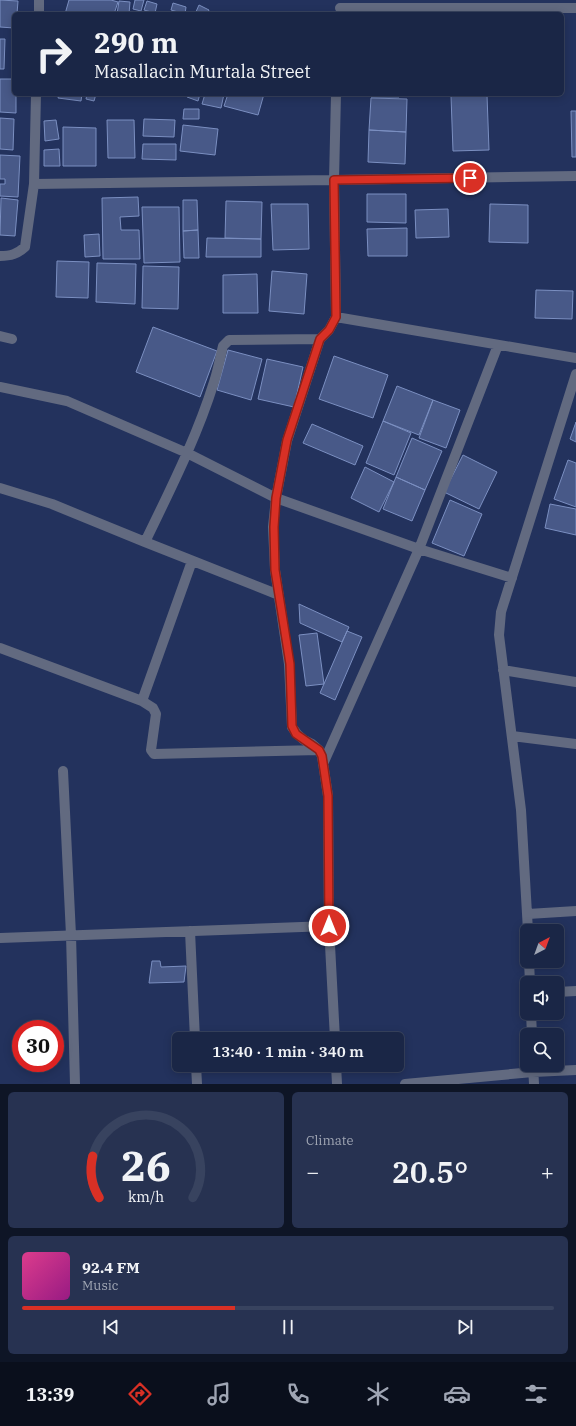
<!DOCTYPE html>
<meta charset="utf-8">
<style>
:root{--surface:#1a2646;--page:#273251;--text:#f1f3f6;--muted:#9fa5b3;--line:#38435f;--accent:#d93025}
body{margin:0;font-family:"IBM Plex Serif",serif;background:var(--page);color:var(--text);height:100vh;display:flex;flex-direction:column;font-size:15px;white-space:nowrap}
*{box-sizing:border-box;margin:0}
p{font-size:13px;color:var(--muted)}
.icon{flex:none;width:22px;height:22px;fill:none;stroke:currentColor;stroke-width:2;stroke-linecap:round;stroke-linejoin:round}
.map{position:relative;height:1084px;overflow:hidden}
.drawer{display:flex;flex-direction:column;gap:8px;padding:8px;background:#0e1526;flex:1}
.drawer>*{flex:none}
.guide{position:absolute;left:12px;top:12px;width:552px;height:84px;border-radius:6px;box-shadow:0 2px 10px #0003,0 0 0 1px var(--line);background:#1a2646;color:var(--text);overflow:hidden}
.needle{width:26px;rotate:41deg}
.buttons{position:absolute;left:520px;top:924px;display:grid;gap:8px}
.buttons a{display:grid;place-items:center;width:44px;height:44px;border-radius:6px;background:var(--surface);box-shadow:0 2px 10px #0003,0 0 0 1px var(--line);font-size:20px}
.speed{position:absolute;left:12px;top:1020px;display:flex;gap:8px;font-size:20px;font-weight:700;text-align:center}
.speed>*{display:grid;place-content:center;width:52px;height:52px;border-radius:50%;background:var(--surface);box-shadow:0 2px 10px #0003,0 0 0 1px var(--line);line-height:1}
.speed .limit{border:6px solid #d22;background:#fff;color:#111}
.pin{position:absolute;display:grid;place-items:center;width:34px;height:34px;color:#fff;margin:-17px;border:2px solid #fff;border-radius:50%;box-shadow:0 1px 4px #0007}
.me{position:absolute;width:44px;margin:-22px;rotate:0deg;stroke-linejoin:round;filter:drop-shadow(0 0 3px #0008)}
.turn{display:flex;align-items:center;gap:14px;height:84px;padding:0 16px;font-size:18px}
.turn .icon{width:52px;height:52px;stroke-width:2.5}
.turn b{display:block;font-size:28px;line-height:34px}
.big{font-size:30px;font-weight:600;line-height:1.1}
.drawer .widget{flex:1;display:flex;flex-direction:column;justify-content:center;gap:6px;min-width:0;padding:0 14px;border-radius:6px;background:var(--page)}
.drawer .dial{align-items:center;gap:0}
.dial svg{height:104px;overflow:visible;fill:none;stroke:var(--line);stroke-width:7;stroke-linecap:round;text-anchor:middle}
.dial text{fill:var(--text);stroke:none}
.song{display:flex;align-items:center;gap:12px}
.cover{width:48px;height:48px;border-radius:6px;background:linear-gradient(135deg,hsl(330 70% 55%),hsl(310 70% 35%))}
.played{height:4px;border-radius:2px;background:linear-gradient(90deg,var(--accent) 40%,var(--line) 40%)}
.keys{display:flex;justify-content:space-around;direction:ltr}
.heat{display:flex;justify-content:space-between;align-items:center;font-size:22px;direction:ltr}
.drawer .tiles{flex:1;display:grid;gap:8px;grid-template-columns:1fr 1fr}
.widget:last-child{grid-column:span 2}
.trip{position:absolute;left:172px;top:1032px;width:232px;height:40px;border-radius:6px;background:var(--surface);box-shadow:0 2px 10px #0003,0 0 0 1px var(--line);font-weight:600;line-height:40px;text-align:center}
.dock{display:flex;height:64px;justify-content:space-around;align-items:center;background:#0a0f1c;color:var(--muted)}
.dock .icon{width:28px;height:28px}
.dock .current{color:var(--accent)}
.dock b{font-size:18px;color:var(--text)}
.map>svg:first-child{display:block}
</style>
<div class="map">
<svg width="576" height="1084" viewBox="0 0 576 1084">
<rect width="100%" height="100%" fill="#23325d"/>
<path fill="#485988" stroke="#7b8fc1" d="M0 0 18 1 17 14H14V28L0 27Z
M69 0H111L118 2 114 14H65Z
M135 0H144L141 11 133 9Z
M119 1 130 2 129 14H117Z
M147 1 157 4 155 13 144 10Z
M173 3 186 7 185 14 171 10Z
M199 5 209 10 207 14H195Z
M0 39H5L4 69H0Z
M0 79H14V94H16V113L0 112Z
M59 94H82L81 101 58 98Z
M87 94H96L94 101 86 99Z
M188 94H200L198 101 187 97Z
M205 94H224L221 108 202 104Z
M228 94H264L258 115 224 106Z
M371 94H399V97H371Z
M487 95 489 150 453 151 451 96Z
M371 98 407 99 406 132 369 130Z
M184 109H199V119H183Z
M571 111H576V157H572Z
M0 118 14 119 13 150 0 149Z
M144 119 175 120 174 137 143 136Z
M56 120 59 139 45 141 44 121Z
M107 120H134L135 158H108Z
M183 125 218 129 215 155 180 151Z
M63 127 96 128V166H63Z
M369 130 406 132 405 164 368 162Z
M143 144H176V160L142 159Z
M59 149 60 166H44V150Z
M0 155 20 156 18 197 0 196V184H5V179H0Z
M367 194H406V223L367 222Z
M138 197 139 216 120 217 121 230H139L140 259H103L102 198Z
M1 198 18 200 15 236 0 235Z
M183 200H197L198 230 183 231Z
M226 201 262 202 261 239 225 238Z
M271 204H308L309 249 273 250Z
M490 204 528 205V243L489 242Z
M142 207H179L180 262 144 263Z
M448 209 449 237 416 238 415 210Z
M407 228V256H368L367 229Z
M198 230 199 258H184L183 231Z
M99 234 100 256 85 257 84 235Z
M207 238 261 239V257H206Z
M57 261 89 262 88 298 56 297Z
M97 263 136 264 135 304 96 302Z
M143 266 179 267 178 309 142 308Z
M272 271 307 274 304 314 269 311Z
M257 274 258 313H223V275Z
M536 290 573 291 572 319 535 318Z
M153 327 217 351 200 397 136 372Z
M228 350 262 359 251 400 217 390Z
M334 356 388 375 373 418 319 399Z
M267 359 303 367 294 407 258 399Z
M397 386 433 400 419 435 383 421Z
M433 400 460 410 446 448 419 438Z
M383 421 411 433 394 475 366 463Z
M576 422V442L570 439Z
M312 424 363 446 355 465 303 443Z
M412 438 442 451 425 490 396 477Z
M463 455 497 472 479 509 444 492Z
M568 460 576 463V507L554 499Z
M365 467 394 482 379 512 351 498Z
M396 477 425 490 412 521 383 509Z
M450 500 482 514 464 556 432 543Z
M550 504 576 509V535L545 528Z
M299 604 349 627 342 642 300 623Z
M347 631 362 637 335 700 320 693Z
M317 633 324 684 306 686 299 635Z
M152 961H160L161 967 186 966 184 982 149 983Z"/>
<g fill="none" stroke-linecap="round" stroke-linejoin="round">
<path stroke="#626a80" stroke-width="10" d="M340 8H576
M39 14V0
M336 94 334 180 576 176
M34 184 334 180 336 317 329 330 320 339 287 441 276 498 273 527 275 570 289 664 292 727 297 734 304 740 312 744 319 750 322 756 328 796 329 926 335 1039
M0 256C11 256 17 254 25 247L34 184 36 94
M336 317 576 358
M0 336 12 339
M0 387 67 401 187 453 276 498 419 549 512 578
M0 488 52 504 145 542 279 595
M145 542C170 490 197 437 214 382 218 370 220 358 223 346L229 340 320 339
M0 648 142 701 153 708 156 714 151 750 154 754 319 750
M503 670 576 682
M142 701 192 561
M512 736 576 744
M323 764 419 549 498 345
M63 771 71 935 75 1084
M528 914 576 911
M190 931 195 1039
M528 931 521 810 499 635 501 612 576 374
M0 938 329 926
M529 961 530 983
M557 992 576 991
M531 1013 532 1035
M196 1065 197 1084
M336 1065 337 1084
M533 1065 534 1084
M405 1084 533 1072 576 1070"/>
</g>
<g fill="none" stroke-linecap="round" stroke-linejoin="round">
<defs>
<path id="route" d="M329 926 328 796 322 756 319 750 296 734 292 726 290 664 275 570 274 527 276 498 287 440 320 339 329 330 336 317 334 180 470 178"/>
</defs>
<use href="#route" stroke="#8d1f18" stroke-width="10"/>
<use href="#route" stroke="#d93025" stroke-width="7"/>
</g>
</svg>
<div class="buttons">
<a><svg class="needle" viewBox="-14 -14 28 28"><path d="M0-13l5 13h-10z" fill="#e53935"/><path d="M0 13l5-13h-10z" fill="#9fa5b3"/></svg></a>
<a><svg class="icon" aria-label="sound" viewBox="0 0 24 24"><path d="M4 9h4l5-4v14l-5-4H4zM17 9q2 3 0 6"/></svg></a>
<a><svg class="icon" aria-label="search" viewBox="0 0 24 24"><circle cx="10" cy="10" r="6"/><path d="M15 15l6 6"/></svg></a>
</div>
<div class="speed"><div class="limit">30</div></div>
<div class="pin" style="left:470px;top:178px;background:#d93025"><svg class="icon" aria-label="arrive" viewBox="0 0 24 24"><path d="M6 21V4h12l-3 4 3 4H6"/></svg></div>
<svg class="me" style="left:329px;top:926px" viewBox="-20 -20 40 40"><circle r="17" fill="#d93025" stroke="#fff" stroke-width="3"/><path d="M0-11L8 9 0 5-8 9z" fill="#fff"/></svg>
<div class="trip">13:40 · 1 min · 340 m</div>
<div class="guide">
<div class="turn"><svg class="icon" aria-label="right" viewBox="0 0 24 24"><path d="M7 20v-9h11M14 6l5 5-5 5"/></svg><div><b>290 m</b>Masallacin Murtala Street</div></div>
</div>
</div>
<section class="drawer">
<div class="tiles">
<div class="widget dial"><svg viewBox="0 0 100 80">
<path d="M14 69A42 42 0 1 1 86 69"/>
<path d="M14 69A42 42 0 0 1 9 37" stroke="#d93025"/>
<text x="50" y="56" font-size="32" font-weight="700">26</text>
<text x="50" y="72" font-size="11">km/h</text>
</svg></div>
<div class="widget"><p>Climate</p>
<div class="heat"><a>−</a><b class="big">20.5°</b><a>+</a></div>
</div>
<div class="widget">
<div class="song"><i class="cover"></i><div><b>92.4 FM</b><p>Music</p></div></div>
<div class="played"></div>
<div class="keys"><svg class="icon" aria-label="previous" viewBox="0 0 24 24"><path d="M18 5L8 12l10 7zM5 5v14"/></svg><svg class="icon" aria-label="pause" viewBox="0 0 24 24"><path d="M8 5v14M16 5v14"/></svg><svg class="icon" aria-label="next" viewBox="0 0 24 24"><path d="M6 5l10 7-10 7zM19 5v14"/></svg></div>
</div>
</div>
</section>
<nav class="dock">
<b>13:39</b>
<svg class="icon current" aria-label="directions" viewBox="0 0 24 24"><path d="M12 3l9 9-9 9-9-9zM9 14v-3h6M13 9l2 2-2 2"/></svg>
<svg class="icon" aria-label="music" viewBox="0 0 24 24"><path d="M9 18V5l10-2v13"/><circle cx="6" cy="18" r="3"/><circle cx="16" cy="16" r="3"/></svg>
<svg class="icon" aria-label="phone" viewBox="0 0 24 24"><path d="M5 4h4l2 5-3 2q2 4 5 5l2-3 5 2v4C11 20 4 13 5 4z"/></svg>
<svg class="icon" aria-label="climate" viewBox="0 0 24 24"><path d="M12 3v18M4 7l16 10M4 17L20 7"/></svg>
<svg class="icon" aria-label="car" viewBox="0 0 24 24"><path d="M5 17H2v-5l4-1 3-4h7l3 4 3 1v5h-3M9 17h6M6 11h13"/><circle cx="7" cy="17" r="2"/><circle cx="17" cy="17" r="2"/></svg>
<svg class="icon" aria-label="filters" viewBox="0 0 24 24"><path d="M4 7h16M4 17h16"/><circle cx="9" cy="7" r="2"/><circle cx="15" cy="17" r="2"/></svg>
</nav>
